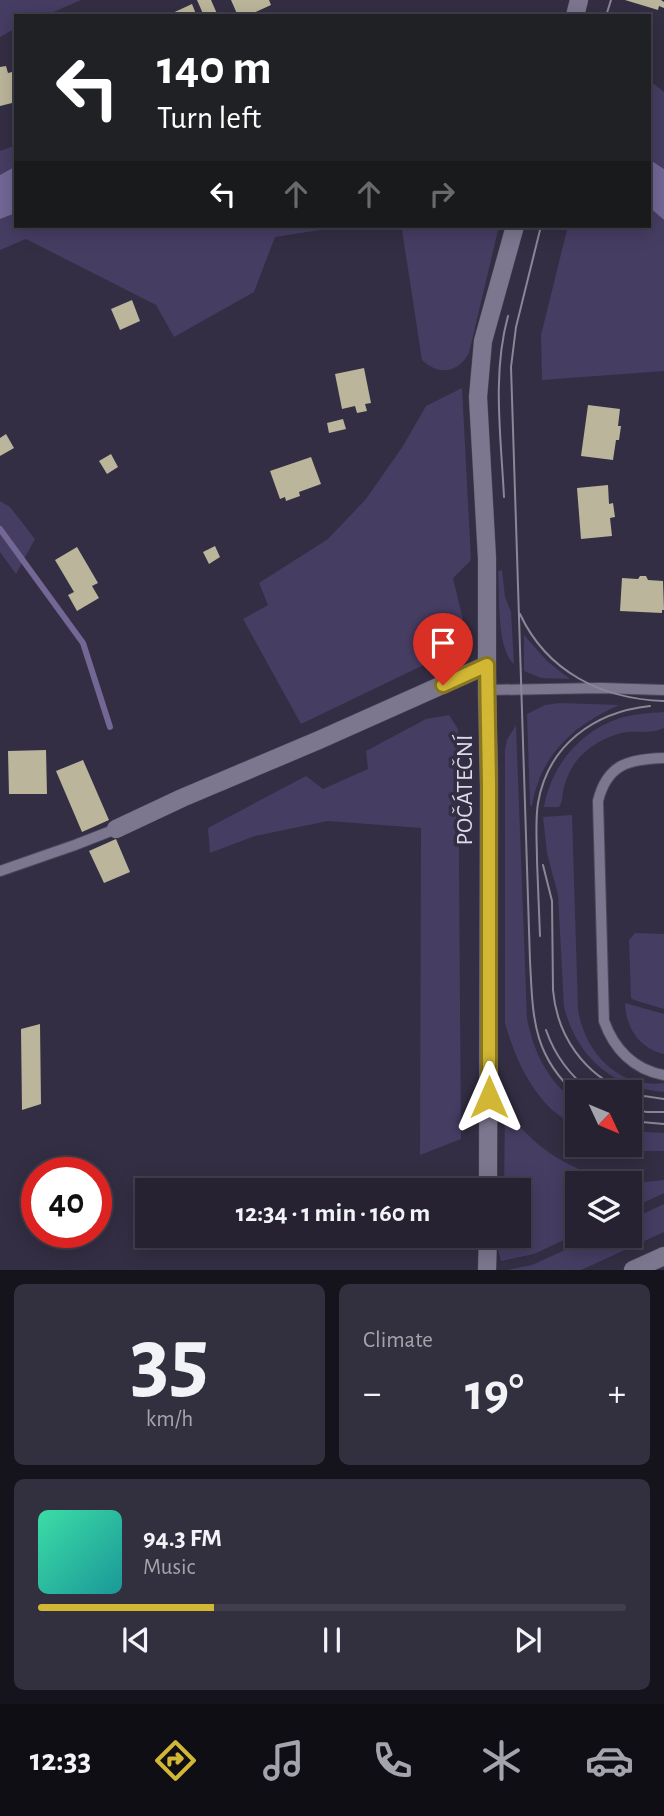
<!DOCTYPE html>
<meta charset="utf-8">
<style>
:root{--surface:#262232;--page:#322f3e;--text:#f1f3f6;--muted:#a4a4ac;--line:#423f4d;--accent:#d2b735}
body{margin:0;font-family:"Alegreya Sans",sans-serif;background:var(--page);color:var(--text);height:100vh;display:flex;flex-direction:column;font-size:26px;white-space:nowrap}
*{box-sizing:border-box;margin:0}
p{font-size:23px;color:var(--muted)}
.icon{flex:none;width:38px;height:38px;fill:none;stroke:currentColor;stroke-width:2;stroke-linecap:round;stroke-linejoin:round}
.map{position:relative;height:1270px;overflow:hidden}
.drawer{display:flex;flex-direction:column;gap:14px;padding:14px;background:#15131c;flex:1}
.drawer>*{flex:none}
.hud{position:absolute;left:14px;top:14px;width:637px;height:214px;border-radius:0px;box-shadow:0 4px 18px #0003,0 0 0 2px var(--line);background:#202124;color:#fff;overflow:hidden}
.needle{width:46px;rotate:134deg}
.tools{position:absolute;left:565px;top:1080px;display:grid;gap:14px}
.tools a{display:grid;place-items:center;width:77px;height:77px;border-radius:0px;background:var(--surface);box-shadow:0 4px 18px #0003,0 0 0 2px var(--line);font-size:35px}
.speed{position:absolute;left:21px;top:1157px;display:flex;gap:14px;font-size:35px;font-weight:700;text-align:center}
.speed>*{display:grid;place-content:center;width:91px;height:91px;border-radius:50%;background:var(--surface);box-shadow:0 4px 18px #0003,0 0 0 2px var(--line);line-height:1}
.speed .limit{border:10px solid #d22;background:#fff;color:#111}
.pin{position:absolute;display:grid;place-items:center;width:60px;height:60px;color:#fff;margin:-72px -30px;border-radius:50% 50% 50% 0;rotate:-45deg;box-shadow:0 0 7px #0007}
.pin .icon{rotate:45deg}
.me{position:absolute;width:77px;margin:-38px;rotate:0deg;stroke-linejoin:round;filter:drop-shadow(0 0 5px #0008)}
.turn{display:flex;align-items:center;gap:24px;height:147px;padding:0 28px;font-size:32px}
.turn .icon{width:91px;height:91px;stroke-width:2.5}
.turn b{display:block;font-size:49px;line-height:60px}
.lanes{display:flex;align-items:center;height:66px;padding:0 28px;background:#0003;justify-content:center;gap:35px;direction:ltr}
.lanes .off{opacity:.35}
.big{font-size:52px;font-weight:600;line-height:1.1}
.drawer .widget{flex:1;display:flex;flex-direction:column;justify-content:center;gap:10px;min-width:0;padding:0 24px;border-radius:10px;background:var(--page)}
.drawer .dial{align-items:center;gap:0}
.dial b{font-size:91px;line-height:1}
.song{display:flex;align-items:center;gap:21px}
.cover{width:84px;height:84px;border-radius:10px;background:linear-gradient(135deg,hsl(160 70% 55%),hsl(180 70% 35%))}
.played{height:7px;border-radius:4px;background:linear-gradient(90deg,var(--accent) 30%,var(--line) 30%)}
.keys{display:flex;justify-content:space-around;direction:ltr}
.heat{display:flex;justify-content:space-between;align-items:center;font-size:38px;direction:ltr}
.drawer .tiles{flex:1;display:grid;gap:14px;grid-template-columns:1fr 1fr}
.widget:last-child{grid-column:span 2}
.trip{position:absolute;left:135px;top:1178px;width:396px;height:70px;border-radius:0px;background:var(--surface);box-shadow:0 4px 18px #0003,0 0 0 2px var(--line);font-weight:600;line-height:70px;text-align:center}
.dock{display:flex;height:112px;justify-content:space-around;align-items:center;background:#0f0e14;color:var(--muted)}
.dock .icon{width:49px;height:49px}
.dock .on{color:var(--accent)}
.dock b{font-size:32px;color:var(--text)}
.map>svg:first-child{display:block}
</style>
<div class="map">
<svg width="664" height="1270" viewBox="0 0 664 1270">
<rect width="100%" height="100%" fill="#332e43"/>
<path fill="#463d63" d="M0 0H81L44 16H16V28L0 37Z
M649 80 664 92V169L649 159Z
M16 145V166L0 175V151Z
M649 207 664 220V371L542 380 541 335 568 226H649Z
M16 213V226H346L275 237 254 292 174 337 156 305 26 239 0 250V219Z
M399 226H499L469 353C458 373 439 376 422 360L402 230Z
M462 388 471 560 453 578 463 620 434 660 301 724 243 619 268 605 259 583 328 539 366 499 403 446 426 406Z
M0 501 10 507 35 539 16 574 0 552Z
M502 570 505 597 511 612 514 664C496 648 500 595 498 571Z
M524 635 547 661 570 679 541 678 524 671Z
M560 703 619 705C574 725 540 755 532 806L530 805 527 714 545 705Z
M664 712V728C652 734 639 731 627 732 606 735 584 749 573 766 568 774 565 782 563 791 562 798 563 801 559 807H544C551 766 580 731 620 718 634 714 649 713 664 712Z
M449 715 458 729 461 1139 420 1155 421 828 328 821 255 836 210 853 208 828 306 776 323 789 368 769 366 751 426 719Z
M516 725 527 1019C536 1059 547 1077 577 1105V1129C569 1122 559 1116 551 1109 527 1085 514 1055 505 1023V750L507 740Z
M572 815 578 1010C585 1052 618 1089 664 1083V1092C612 1088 577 1057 564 1007L558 895 547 853 543 817Z
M635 933 664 934V1009L634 1000 631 998 629 940Z
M625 1003 664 1014V1054C639 1048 626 1028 625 1003Z
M505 1106C511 1114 517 1124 525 1132 561 1169 613 1188 664 1180V1193L630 1209V1183H578L577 1234 534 1254 501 1261 498 1249 500 1236H518V1190H504Z
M630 1129 645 1132 664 1133V1151H639L611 1145 630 1144Z
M664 1204V1232L581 1270H507L532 1265 596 1236H630V1220Z"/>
<path fill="#726795" d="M649 159 664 169V220L649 207Z
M16 166V213L0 219V175Z"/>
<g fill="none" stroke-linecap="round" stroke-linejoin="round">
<path stroke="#726795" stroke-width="6" d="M0 529 83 643 110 727"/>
</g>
<path fill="#bbb59b" d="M197 0H211L218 16H204Z
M231 0H269L271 5 247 16H238Z
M625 0H661L664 2V8L659 6 658 10Z
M192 4 196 14 192 16H166Z
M6 66 8 73 16 71V102L0 106V67Z
M132 300 140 321 120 330 111 309Z
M364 368 371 403 365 404 367 411 357 413 355 406 342 409 335 374Z
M588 405 620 409 618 426H621L619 440H616L613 460 581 456Z
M343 419 346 429 329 433 327 423Z
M6 434 14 448 0 456V438Z
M111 454 118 467 107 474 99 461Z
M311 457 321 484 299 492 300 496 286 501 285 497 280 499 270 471Z
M608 485 609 504 613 503 615 517 610 518 612 536 581 539 577 488Z
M215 546 220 557 209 564 203 552Z
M77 547 98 583 92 586 99 598 77 611 68 595 74 592 55 560Z
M640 576H646L648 580 663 581 664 610H662V613L620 611 622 578 638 579Z
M46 750 47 794H9L8 751Z
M83 760 109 820 82 832 56 771Z
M116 839 130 872 104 883 89 851Z
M40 1024 41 1104 22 1110 21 1029Z"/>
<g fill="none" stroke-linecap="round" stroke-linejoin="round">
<defs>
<path id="service" d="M487 690 601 688 664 690
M664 758C629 759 607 764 598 801L604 1021C614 1049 634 1070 664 1075
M0 871 75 845 116 829"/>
<path id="minor" d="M116 829 182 798 319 740 487 665"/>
<path id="tertiary" d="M575 16 579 0
M488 1190 489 785 487 690V558L478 397 483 341 515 226
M487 1270 488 1236"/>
<path id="secondary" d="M633 1270 664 1256"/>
</defs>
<use href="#service" stroke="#4d495a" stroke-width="12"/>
<use href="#minor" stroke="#4d495a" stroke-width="19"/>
<use href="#tertiary" stroke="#4d495a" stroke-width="19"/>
<use href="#secondary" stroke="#4d495a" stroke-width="19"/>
<use href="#service" stroke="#7c778f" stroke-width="10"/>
<use href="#minor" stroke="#7c778f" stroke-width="18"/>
<use href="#tertiary" stroke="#7c778f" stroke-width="18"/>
<use href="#secondary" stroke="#7c778f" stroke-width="18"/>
<path stroke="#8a8797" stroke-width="2" d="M606 16 611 0
M541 226 516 327 511 367 530 961C533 1017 532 1055 578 1096
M504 497C501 437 492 374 508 316
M520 614C547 672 602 699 664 701
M543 865 552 901 553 990C557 1036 584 1075 628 1092
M540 936C539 911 538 886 537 861 537 842 535 822 538 803 548 745 594 712 650 706
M546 1030C555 1056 570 1076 592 1092
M630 1093 644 1096 664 1099
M630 1109 647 1112H664
M630 1121 664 1124"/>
</g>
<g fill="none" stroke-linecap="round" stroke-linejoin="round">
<defs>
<path id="route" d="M443 685 487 665 489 785V1097"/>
</defs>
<use href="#route" stroke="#872" stroke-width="18"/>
<use href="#route" stroke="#d2b735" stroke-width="12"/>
</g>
<g text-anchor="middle" stroke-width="7" stroke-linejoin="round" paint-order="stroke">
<g font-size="24" fill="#dddae7" stroke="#332e43">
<text transform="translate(464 790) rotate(-90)" y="8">POČÁTEČNÍ</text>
</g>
</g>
</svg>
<div class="tools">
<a><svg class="needle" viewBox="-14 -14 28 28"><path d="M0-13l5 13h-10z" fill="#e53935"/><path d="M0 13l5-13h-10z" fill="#a4a4ac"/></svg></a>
<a><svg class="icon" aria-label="layers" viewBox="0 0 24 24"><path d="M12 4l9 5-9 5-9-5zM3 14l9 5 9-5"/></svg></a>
</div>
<div class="speed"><div class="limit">40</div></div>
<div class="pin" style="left:443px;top:685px;background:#d93025"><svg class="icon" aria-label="arrive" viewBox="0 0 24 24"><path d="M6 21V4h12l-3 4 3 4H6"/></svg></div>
<svg class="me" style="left:489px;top:1097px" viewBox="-20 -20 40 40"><path d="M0-17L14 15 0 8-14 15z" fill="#d2b735" stroke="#fff" stroke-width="4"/></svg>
<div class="trip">12:34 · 1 min · 160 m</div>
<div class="hud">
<div class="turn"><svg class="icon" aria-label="left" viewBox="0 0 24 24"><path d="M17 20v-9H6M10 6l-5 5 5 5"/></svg><div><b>140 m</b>Turn left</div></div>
<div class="lanes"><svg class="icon" aria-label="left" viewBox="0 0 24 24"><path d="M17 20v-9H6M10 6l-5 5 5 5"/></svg><svg class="icon off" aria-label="ahead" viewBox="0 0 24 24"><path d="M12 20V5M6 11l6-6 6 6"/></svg><svg class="icon off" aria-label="ahead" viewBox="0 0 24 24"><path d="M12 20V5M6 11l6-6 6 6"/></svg><svg class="icon off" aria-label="right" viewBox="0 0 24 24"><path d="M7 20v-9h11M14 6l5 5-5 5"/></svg></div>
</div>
</div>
<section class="drawer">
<div class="tiles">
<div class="widget dial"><b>35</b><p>km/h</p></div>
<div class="widget"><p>Climate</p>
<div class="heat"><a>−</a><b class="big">19°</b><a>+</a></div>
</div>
<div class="widget">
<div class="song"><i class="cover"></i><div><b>94.3 FM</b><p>Music</p></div></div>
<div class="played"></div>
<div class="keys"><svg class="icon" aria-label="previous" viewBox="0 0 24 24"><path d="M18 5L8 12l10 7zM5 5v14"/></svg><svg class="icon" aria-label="pause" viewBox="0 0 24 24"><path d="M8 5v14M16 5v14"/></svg><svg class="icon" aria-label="next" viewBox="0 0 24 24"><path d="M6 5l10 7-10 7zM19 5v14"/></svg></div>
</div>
</div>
</section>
<nav class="dock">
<b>12:33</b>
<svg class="icon on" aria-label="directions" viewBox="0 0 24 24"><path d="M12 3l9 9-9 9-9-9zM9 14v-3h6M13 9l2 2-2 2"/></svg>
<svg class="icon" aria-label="music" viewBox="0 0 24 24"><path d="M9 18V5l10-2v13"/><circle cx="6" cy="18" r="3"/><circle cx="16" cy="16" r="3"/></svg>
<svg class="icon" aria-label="phone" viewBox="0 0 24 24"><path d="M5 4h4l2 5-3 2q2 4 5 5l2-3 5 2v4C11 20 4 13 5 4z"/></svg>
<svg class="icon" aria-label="climate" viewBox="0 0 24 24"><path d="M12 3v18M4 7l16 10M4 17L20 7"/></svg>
<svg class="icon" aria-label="car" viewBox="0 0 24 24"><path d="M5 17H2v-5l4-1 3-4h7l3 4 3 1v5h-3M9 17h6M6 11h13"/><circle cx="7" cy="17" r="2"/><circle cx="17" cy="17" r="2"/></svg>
</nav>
